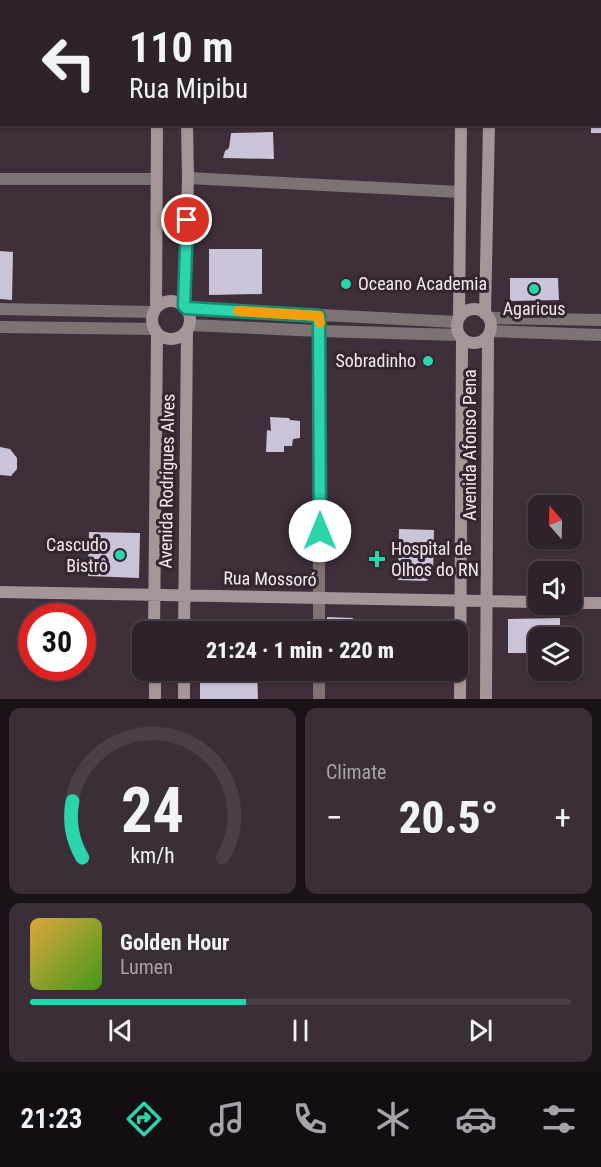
<!DOCTYPE html>
<meta charset="utf-8">
<style>
:root{--surface:#2e232c;--page:#3a2f38;--text:#f1f3f6;--muted:#a7a4a9;--line:#494048;--accent:#2bd5ac}
body{margin:0;font-family:"Roboto Condensed",sans-serif;background:var(--page);color:var(--text);height:100vh;display:flex;flex-direction:column;font-size:22px;white-space:nowrap}
*{box-sizing:border-box;margin:0}
p{font-size:20px;color:var(--muted)}
.icon{flex:none;width:33px;height:33px;fill:none;stroke:currentColor;stroke-width:2;stroke-linecap:round;stroke-linejoin:round}
.map{position:relative;height:699px;overflow:hidden}
.side{display:flex;flex-direction:column;gap:9px;padding:9px;background:#191318;flex:1}
.side>*{flex:none}
.top-card{position:absolute;left:0px;top:0px;width:602px;height:126px;box-shadow:0 2px 4px #0004,0 0 0 2px var(--line);background:#2e232c;color:var(--text);overflow:hidden}
.needle{width:39px;rotate:340deg}
.fabs{position:absolute;left:528px;top:495px;display:grid;gap:12px}
.fabs a{display:grid;place-items:center;width:54px;height:54px;border-radius:12px;background:var(--surface);box-shadow:0 2px 4px #0004,0 0 0 2px var(--line);font-size:30px}
.speed{position:absolute;left:18px;top:603px;display:flex;gap:12px;font-size:30px;font-weight:700;text-align:center}
.speed>*{display:grid;place-content:center;width:78px;height:78px;border-radius:50%;background:var(--surface);box-shadow:0 2px 4px #0004,0 0 0 2px var(--line);line-height:1}
.speed .limit{border:9px solid #d22;background:#fff;color:#111}
.pin{position:absolute;display:grid;place-items:center;width:51px;height:51px;color:#fff;margin:-26px;border:3px solid #fff;border-radius:50%;box-shadow:0 2px 6px #0007}
.me{position:absolute;width:66px;margin:-33px;rotate:0deg;stroke-linejoin:round;filter:drop-shadow(0 0 4px #0008)}
.turn{display:flex;align-items:center;gap:21px;height:126px;padding:0 30px;font-size:27px}
.turn .icon{width:78px;height:78px;stroke-width:2.5}
.turn b{display:block;font-size:42px;line-height:51px}
.big{font-size:45px;font-weight:800;line-height:1.1}
.side .card{flex:1;display:flex;flex-direction:column;justify-content:center;gap:9px;min-width:0;padding:0 21px;border-radius:12px;background:var(--page)}
.side .dial{align-items:center;gap:0}
.dial svg{height:156px;overflow:visible;fill:none;stroke:var(--line);stroke-width:7;stroke-linecap:round;text-anchor:middle}
.dial text{fill:var(--text);stroke:none}
.song{display:flex;align-items:center;gap:18px}
.cover{width:72px;height:72px;border-radius:9px;background:linear-gradient(135deg,hsl(40 70% 55%),hsl(100 70% 35%))}
.played{height:6px;border-radius:3px;background:linear-gradient(90deg,var(--accent) 40%,var(--line) 40%)}
.keys{display:flex;justify-content:space-around;direction:ltr}
.heat{display:flex;justify-content:space-between;align-items:center;font-size:33px;direction:ltr}
.side .tiles{flex:1;display:grid;gap:9px;grid-template-columns:1fr 1fr}
.card:last-child{grid-column:span 2}
.trip{position:absolute;left:132px;top:621px;width:336px;height:60px;border-radius:12px;background:var(--surface);box-shadow:0 2px 4px #0004,0 0 0 2px var(--line);font-weight:800;line-height:60px;text-align:center}
.menu{display:flex;height:96px;justify-content:space-around;align-items:center;background:#120e12;color:var(--muted)}
.menu .icon{width:42px;height:42px}
.menu .active{color:var(--accent)}
.menu b{font-size:27px;color:var(--text)}
.map>svg:first-child{display:block}
</style>
<div class="map">
<svg width="601" height="699" viewBox="0 0 601 699">
<rect width="100%" height="100%" fill="#3e2f3b"/>
<path fill="#cbc4d9" d="M591 124H601V133H591Z
M273 132 274 159 223 158 225 151 229 148 231 133Z
M209 249H262V294L209 295Z
M0 251 13 252 12 300 0 299Z
M510 278H558L559 300 510 301Z
M270 417 289 418 290 420 300 421V438L293 439 292 446H284V452H266L267 430 271 431Z
M0 447 10 449 17 458V469L11 476 0 475Z
M399 529 434 530 433 575 426 581 398 580Z
M89 532 140 533 139 578 88 576Z
M327 617 353 618V632H327Z
M560 618V638H538V653H508V619Z
M265 621 307 623 308 632H265Z
M200 670H257L258 699H200Z"/>
<g fill="none" stroke-linecap="round" stroke-linejoin="round">
<path stroke="#7d7274" stroke-width="12" d="M188 178 460 192
M0 179H156
M186 308 457 322
M0 309 154 312
M319 316V632
M489 318 601 320
M189 325 320 331 459 335
M0 327 155 329
M490 331 601 335
M319 699V670"/>
<path stroke="#a59598" stroke-width="12" d="M160 0V2
M491 0V2
M186 2V0
M463 2V0
M0 45H2
M600 54H601
M152 320a19 19 0 1 1 38 0a19 19 0 1 1-38 0Z
M184 306 188 178 187 124
M156 308 157 124
M457 326a17 17 0 1 1 34 0a17 17 0 1 1-34 0Z
M485 314 489 124
M459 317 461 124
M0 592 538 602
M572 603H601
M154 632 157 333
M184 632 187 331
M155 670V699
M184 699V670
M460 699 462 339
M486 699 488 336"/>
</g>
<g fill="none" stroke-linecap="round" stroke-linejoin="round">
<defs>
<path id="route" d="M187 220 184 306 186 308 319 316 320 531"/>
</defs>
<use href="#route" stroke="#1c8a70" stroke-width="15"/>
<use href="#route" stroke="#2bd5ac" stroke-width="10"/>
<path stroke="#f59e0b" stroke-width="10" d="M238 311 319 316 320 323"/>
</g>
<g fill="#2bd5ac" stroke="#342531" stroke-width="2">
<circle cx="346" cy="284" r="6"/>
<circle cx="534" cy="289" r="6"/>
<circle cx="428" cy="361" r="6"/>
<circle cx="120" cy="555" r="6"/>
<path d="M374 550h6v6h6v6h-6v6h-6v-6h-6v-6h6z"/>
</g>
<g text-anchor="middle" stroke-width="6" stroke-linejoin="round" paint-order="stroke">
<g font-size="18" fill="#f3e9f0" stroke="#342531" text-anchor="start">
<text x="358" y="290">Oceano Academia</text>
<text x="534" y="315" text-anchor="middle">Agaricus</text>
<text x="416" y="367" text-anchor="end">Sobradinho</text>
<text x="108" y="551" text-anchor="end">Cascudo<tspan x="108" dy="21">Bistrô</tspan></text>
<text x="391" y="555">Hospital de<tspan x="391" dy="21">Olhos do RN</tspan></text>
</g>
<g font-size="18" fill="#f3e9f0" stroke="#342531">
<text transform="translate(470 445) rotate(-90)" y="6">Avenida Afonso Pena</text>
<text transform="translate(167 481) rotate(-89)" y="6">Avenida Rodrigues Alves</text>
<text transform="translate(270 579) rotate(1)" y="6">Rua Mossoró</text>
</g>
</g>
</svg>
<div class="fabs">
<a><svg class="needle" viewBox="-14 -14 28 28"><path d="M0-13l5 13h-10z" fill="#e53935"/><path d="M0 13l5-13h-10z" fill="#a7a4a9"/></svg></a>
<a><svg class="icon" aria-label="sound" viewBox="0 0 24 24"><path d="M4 9h4l5-4v14l-5-4H4zM17 9q2 3 0 6"/></svg></a>
<a><svg class="icon" aria-label="layers" viewBox="0 0 24 24"><path d="M12 4l9 5-9 5-9-5zM3 14l9 5 9-5"/></svg></a>
</div>
<div class="speed"><div class="limit">30</div></div>
<div class="pin" style="left:187px;top:220px;background:#d93025"><svg class="icon" aria-label="arrive" viewBox="0 0 24 24"><path d="M6 21V4h12l-3 4 3 4H6"/></svg></div>
<svg class="me" style="left:320px;top:531px" viewBox="-20 -20 40 40"><circle r="19" fill="#fff"/><path d="M0-13L10 11 0 6-10 11z" fill="#2bd5ac"/></svg>
<div class="trip">21:24 · 1 min · 220 m</div>
<div class="top-card">
<div class="turn"><svg class="icon" aria-label="left" viewBox="0 0 24 24"><path d="M17 20v-9H6M10 6l-5 5 5 5"/></svg><div><b>110 m</b>Rua Mipibu</div></div>
</div>
</div>
<section class="side">
<div class="tiles">
<div class="card dial"><svg viewBox="0 0 100 80">
<path d="M14 69A42 42 0 1 1 86 69"/>
<path d="M14 69A42 42 0 0 1 9 40" stroke="#2bd5ac"/>
<text x="50" y="56" font-size="32" font-weight="700">24</text>
<text x="50" y="72" font-size="11">km/h</text>
</svg></div>
<div class="card"><p>Climate</p>
<div class="heat"><a>−</a><b class="big">20.5°</b><a>+</a></div>
</div>
<div class="card">
<div class="song"><i class="cover"></i><div><b>Golden Hour</b><p>Lumen</p></div></div>
<div class="played"></div>
<div class="keys"><svg class="icon" aria-label="previous" viewBox="0 0 24 24"><path d="M18 5L8 12l10 7zM5 5v14"/></svg><svg class="icon" aria-label="pause" viewBox="0 0 24 24"><path d="M8 5v14M16 5v14"/></svg><svg class="icon" aria-label="next" viewBox="0 0 24 24"><path d="M6 5l10 7-10 7zM19 5v14"/></svg></div>
</div>
</div>
</section>
<nav class="menu">
<b>21:23</b>
<svg class="icon active" aria-label="directions" viewBox="0 0 24 24"><path d="M12 3l9 9-9 9-9-9zM9 14v-3h6M13 9l2 2-2 2"/></svg>
<svg class="icon" aria-label="music" viewBox="0 0 24 24"><path d="M9 18V5l10-2v13"/><circle cx="6" cy="18" r="3"/><circle cx="16" cy="16" r="3"/></svg>
<svg class="icon" aria-label="phone" viewBox="0 0 24 24"><path d="M5 4h4l2 5-3 2q2 4 5 5l2-3 5 2v4C11 20 4 13 5 4z"/></svg>
<svg class="icon" aria-label="climate" viewBox="0 0 24 24"><path d="M12 3v18M4 7l16 10M4 17L20 7"/></svg>
<svg class="icon" aria-label="car" viewBox="0 0 24 24"><path d="M5 17H2v-5l4-1 3-4h7l3 4 3 1v5h-3M9 17h6M6 11h13"/><circle cx="7" cy="17" r="2"/><circle cx="17" cy="17" r="2"/></svg>
<svg class="icon" aria-label="filters" viewBox="0 0 24 24"><path d="M4 7h16M4 17h16"/><circle cx="9" cy="7" r="2"/><circle cx="15" cy="17" r="2"/></svg>
</nav>
